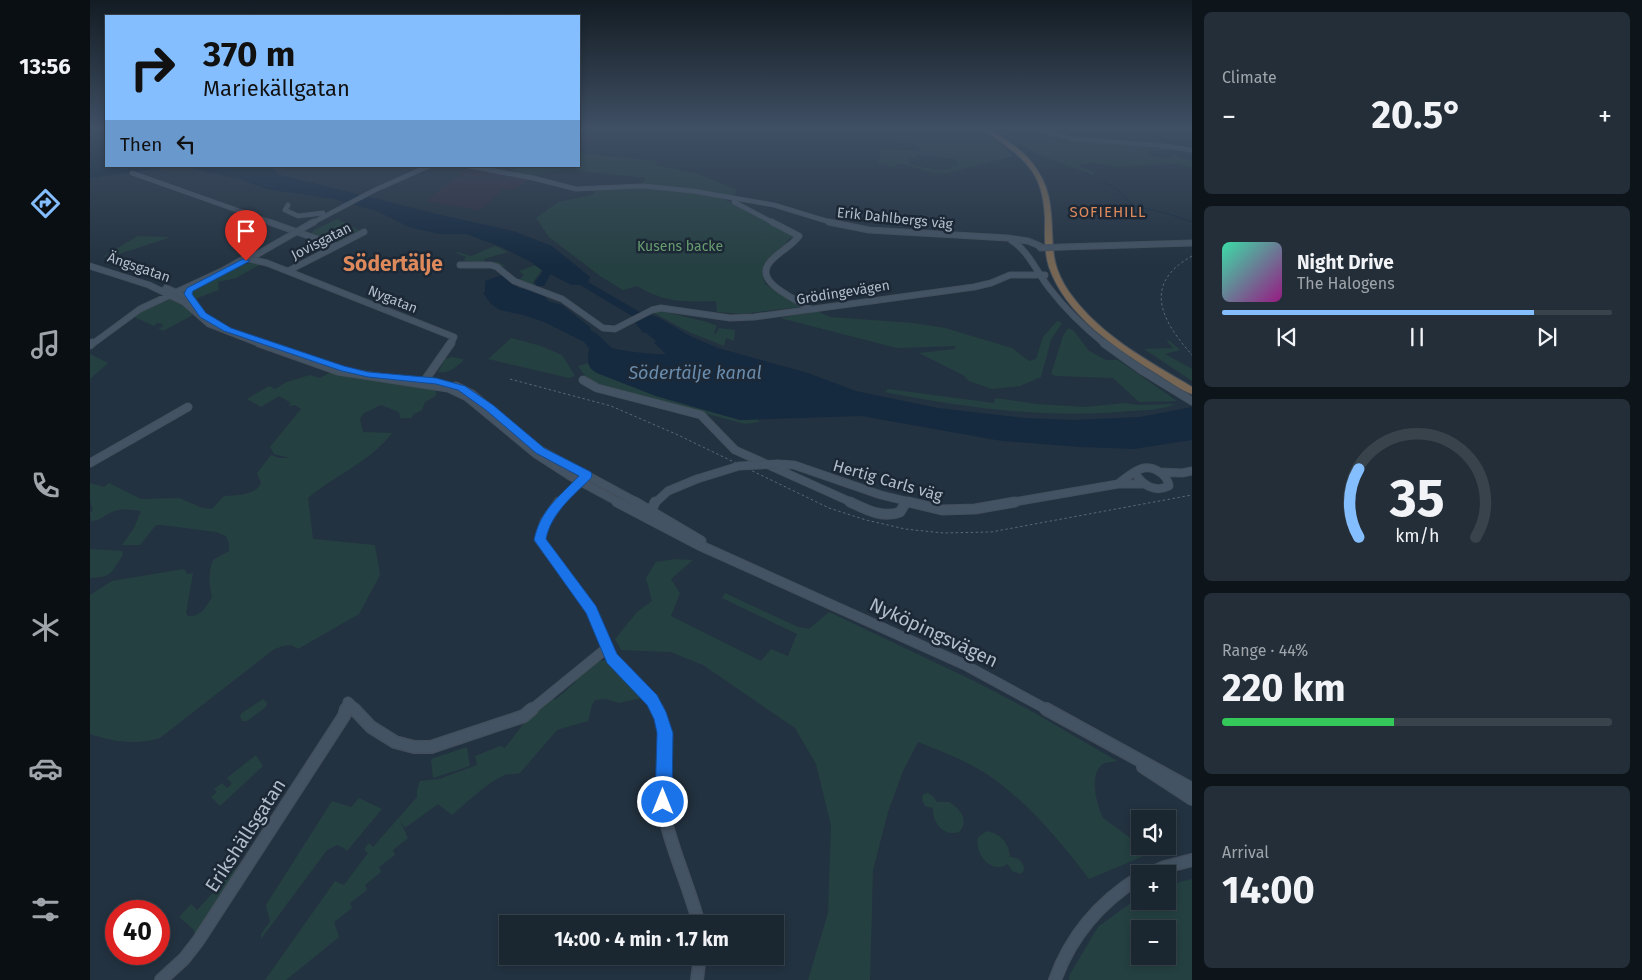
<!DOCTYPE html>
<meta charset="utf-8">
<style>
:root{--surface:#1a2630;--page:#232e38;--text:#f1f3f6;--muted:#9fa5ab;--line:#38434c;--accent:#84beff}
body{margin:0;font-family:"Fira Sans",sans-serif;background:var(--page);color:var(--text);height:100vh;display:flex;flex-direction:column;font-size:19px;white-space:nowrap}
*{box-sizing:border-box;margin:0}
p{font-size:16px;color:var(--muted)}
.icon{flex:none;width:28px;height:28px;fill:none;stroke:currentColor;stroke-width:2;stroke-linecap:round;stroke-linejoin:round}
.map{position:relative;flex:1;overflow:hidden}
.side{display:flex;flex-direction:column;gap:12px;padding:12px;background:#0e151a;width:450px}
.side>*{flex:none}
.hud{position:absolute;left:15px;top:15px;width:475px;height:152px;border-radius:0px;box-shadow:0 2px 8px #0003,0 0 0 1px var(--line);background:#84beff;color:#111;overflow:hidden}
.buttons{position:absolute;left:1041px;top:810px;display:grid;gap:10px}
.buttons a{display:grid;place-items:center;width:45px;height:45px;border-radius:0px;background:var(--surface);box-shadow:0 2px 8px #0003,0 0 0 1px var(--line);font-size:25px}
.speed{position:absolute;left:15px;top:900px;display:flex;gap:10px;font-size:25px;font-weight:700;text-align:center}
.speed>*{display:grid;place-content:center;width:65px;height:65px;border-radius:50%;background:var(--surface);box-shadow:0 2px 8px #0003,0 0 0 1px var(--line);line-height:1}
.speed .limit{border:8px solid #d22;background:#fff;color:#111}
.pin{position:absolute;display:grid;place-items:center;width:42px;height:42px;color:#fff;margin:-51px -21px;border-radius:50% 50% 50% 0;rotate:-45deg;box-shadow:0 0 5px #0007}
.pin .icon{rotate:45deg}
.me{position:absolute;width:55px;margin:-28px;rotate:0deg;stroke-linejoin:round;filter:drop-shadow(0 0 4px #0008)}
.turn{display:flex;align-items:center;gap:18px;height:105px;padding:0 15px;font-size:22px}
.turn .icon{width:65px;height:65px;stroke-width:2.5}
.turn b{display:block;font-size:35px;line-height:42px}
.then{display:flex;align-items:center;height:48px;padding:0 15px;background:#0003;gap:10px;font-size:19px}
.big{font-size:38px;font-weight:700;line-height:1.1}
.side .card{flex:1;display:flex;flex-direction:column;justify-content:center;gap:8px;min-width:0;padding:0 18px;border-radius:8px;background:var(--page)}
.side .dial{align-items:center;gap:0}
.dial svg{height:130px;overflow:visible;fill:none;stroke:var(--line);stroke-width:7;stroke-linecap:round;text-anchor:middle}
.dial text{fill:var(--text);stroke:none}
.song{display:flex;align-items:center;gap:15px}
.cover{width:60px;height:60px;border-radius:8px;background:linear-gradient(135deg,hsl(160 70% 55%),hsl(310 70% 35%))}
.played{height:5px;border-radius:2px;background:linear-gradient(90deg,var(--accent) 80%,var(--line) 80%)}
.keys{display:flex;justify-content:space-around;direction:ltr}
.heat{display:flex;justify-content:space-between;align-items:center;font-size:28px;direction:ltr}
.charge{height:8px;border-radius:4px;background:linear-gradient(90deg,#34c759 44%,var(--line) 0)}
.trip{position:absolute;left:409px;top:915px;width:285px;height:50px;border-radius:0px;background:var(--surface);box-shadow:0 2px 8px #0003,0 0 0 1px var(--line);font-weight:700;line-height:50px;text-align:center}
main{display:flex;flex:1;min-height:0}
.dock{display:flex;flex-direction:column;width:90px;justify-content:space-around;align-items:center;background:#0a0f13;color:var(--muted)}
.dock .icon{width:35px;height:35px}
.dock .current{color:var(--accent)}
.dock b{font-size:22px;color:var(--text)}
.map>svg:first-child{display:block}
</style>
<main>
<nav class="dock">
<b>13:56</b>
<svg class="icon current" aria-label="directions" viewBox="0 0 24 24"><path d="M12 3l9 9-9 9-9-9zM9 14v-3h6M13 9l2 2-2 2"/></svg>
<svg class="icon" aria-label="music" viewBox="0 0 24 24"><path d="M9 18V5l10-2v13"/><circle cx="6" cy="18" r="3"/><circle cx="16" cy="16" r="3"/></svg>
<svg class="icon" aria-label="phone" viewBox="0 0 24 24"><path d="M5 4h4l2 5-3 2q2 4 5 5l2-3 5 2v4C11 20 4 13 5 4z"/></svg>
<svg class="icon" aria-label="climate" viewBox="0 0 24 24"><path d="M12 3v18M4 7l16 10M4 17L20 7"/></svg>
<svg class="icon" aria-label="car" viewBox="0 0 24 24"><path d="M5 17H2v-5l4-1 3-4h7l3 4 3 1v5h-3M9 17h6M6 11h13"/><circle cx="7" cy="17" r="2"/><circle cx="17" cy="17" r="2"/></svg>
<svg class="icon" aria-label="filters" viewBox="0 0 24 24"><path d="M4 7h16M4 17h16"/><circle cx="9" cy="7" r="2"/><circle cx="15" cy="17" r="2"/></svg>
</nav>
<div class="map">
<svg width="1102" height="980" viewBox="0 0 1102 980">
<rect width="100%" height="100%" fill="#233240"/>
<path fill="#302f40" d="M378 168 441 178 423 190 413 189 390 210 336 201Z"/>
<path fill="#254041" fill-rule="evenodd" d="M489 129H529L523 138 503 135 489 137Z
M748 129H889L911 144 924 156 856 173H843L810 163 803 167 788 163 791 149 828 151 832 149 817 142ZM827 155 865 159 869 165 860 166 862 169C848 171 833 168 820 164L819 158H827Z
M905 129H944L987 141 1070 146 1102 151V153L1081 150 1060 151 1057 154 1074 159 1084 158 1080 154C1088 156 1094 160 1102 161V167L1087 164 1025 166 1005 163 986 165 1004 172V175L949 155Z
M489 153 565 161 567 162 566 165 609 174 647 190 644 196 552 184 556 178 472 169C461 175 453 169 442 176L421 172 427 166H489Z
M542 188 592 191 632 198 704 235 705 239 700 238 696 242 700 243 674 264 672 273 675 284 710 307 652 314 627 312 626 301C593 302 576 303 547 286L533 290 510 276 459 237 446 218 468 202 502 195 505 191Z
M247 219 271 231 246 244 219 235 224 230Z
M48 236 78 237V238L23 256 12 257Z
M405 246 418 252 394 259 395 262H408L417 267 403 264 373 261 376 257 366 253 368 252 381 256Z
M164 262 171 264 146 278 128 282 129 290 105 299 100 294 102 289 155 264Z
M445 265 452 270 443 282 445 285 429 280 434 275 429 271Z
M83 298 93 304 103 315 73 331 68 328 72 327 73 324 67 323 64 326 42 316Z
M567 310 617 322 627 326 624 333 625 335 629 328 645 330 644 341 636 338 634 346 599 332 562 312Z
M727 311 740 317 823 323 855 328 922 348 939 361 946 359 953 337 967 321 972 323 961 340 951 377 930 386 902 389 879 381 873 375 829 353 864 349 866 346 807 348 690 318Z
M978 328 984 331 999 351 1016 360H1028L1087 401 1049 402 1023 378 966 376 961 374 973 336Z
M421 338 451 346 472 355 485 376 479 378 398 359Z
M1076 340 1080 341 1090 350 1075 354 1102 369V381L1054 349 1083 348Z
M0 354 18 363 0 379Z
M362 357 373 359V361C365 368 358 374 348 372L355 359Z
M498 363 501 369 507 373 566 396 621 412 650 420 668 419 669 422 655 424 509 385 495 376 488 366Z
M243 371 346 389V396L335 402 332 410 324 414 321 418H310L309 412 291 405 274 413 270 419 273 432 302 433C280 462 245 475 218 498L223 539 285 545 290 575 269 614 208 649C200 642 192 646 183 650L70 738C47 745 23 742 0 734V595L22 581 94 569 97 574 103 573 96 613 98 616C111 617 116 607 122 597 119 584 118 572 123 560L139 551V543L136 536 126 532 72 525H66L50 545H32L44 528 51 511C42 510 30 508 22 512 14 515 10 521 1 521L0 512 3 511 0 500V483L14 487 19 483 51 499 89 498 113 508 122 509 134 496C147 495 165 496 171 483L167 473 181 455 189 458H200L184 454 180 447 211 409 205 405 198 406 201 403 189 396 171 407 157 399 179 386 185 389 197 382 220 375 230 378Z
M798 389 904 403 905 398 947 404 994 407 1036 403 1047 405 1085 404C1073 410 1054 410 1040 411 959 419 875 408 795 392Z
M0 549 32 551 33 555C20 574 22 577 0 578Z
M585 559 603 560 581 579 590 593 581 616 671 661 681 649 698 656 707 634 632 598 635 593 708 627 719 629 739 612 886 682 943 712 1027 761C1023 762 1018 762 1015 763 997 771 1007 806 1013 818L1061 853 999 879C970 841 939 803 898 775 877 761 851 751 828 742L813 771 798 812 783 870 780 980H718L738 913 741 826 726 764 705 728 613 665 581 652 531 650 525 639 547 612 562 601 556 578 566 562Z
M515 660C527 670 546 683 552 698L529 703 516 699 505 700 502 705 498 721 467 730 430 773C424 775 420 773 415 775 400 780 374 805 362 815L348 804 315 828 309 818 318 838 303 850 305 855 289 867 291 872 275 885 277 890 260 903 262 908 244 922 249 937 196 980H175L245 881 254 885 278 853 274 849 279 843 283 847 327 797V790L330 781 349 779 387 765 385 756 410 746 415 748 441 714 461 695 465 700 486 682 483 677 504 662Z
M173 699 177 703 176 707 157 721H152L150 716 152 713Z
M377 747 380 766 343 778 341 759Z
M166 755 173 766 130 806 121 797 127 792 124 789 132 783 137 788 142 784 137 778Z
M838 793 843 796 847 802H859C870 808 880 821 869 832 854 837 842 823 843 808L835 806 832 800 833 794Z
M269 798 292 809 257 851 254 848 247 845 237 850 171 939V934L180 922 176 905 242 801 261 807Z
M897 831C911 834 919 843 920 857 928 857 934 862 934 870L931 874 922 871 918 864C901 875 884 853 888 837Z
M154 859 161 862 108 941 103 929 89 917 101 904 107 910Z
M1102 879V980H979L980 974 1008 927 1050 896V901H1078V885ZM1050 929H1078V956H1050Z"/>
<path fill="#152a3f" d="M0 129H16V166H178L184 169 187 174 347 214 423 231 462 246 500 277 498 282 555 315 557 314 568 317 600 336 628 348 718 373 766 391 848 408 934 418 983 420 1050 417 1102 407V440L1044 449 990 447 912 441 771 416 650 420 566 396 507 373C495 366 498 359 499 348L494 342 454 322 433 315 410 310 401 304 393 293 395 292V281L412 275 429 288 443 290 453 294 458 301 472 305 501 328 500 330C509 334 514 341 521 347 527 351 569 355 576 354L564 343 566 341 556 333H553L544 321 547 319 490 285H481L462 275H460L454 286H446L447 284 444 283 453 271 441 262 411 247 376 234H349L319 227 287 211 244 199 176 189 149 179 101 168H75L0 178Z"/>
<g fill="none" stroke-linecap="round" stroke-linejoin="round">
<path stroke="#152a3f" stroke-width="1" d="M1012 181 1026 188 1031 194
M1033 196 1044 206 1079 214 1102 222"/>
<defs>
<path id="secondary-far4" d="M948 129 982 139 1067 145 1102 150
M379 166 443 178 486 189 553 186 603 191 684 205 743 223
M42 173 183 223
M644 199V202L684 223
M198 205 195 210 208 216 233 213
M222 223 285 190 339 166"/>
<path id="secondary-far3" d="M179 222 247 246
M682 222 709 236C701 247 688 252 680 262 662 283 708 299 720 309
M739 222 779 230 918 238 938 241 950 246
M220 224 224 222
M921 240C939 251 947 273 960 289 976 310 995 328 1016 345
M973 247 1102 243
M155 258 177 263 364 337 360 345
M370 265H401L407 267 424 281 472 299 513 328 525 329 562 310 571 308 640 318 664 317 884 287 901 283 920 275H955
M0 266 59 285 94 302 119 324 173 345
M198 271 274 232
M76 288 97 297 107 309
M1 345 50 309 132 271 164 253"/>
<path id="secondary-far2" d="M169 343 248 371 358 388 377 397 446 454 480 476 530 503
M1014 343 1053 371 1102 401
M0 345 2 343
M493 380 507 388 611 415 645 450 763 503
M333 383 361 343
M366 386 382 394 450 450 548 503
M0 463 98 407
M688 464 704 465 791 495 824 503
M1069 472 1092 473 1102 471
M1028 484C1041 474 1054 460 1071 473 1075 476 1078 480 1079 486 1065 493 1051 485 1045 472
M468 503 493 478
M565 503 578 491 607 479
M918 503 1028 484H1053"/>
<path id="secondary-far1" d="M469 502 455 522 450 540 502 610 522 659 562 700 567 710
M527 502 609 545 875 665 958 710
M545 502 611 541
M760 502C775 509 793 519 810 512L816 502
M819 502 852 510 885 509 925 502
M560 514 565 502
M258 702 266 710
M256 710 258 702
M441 710 517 648"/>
<path id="secondary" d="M264 709 281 727 305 742 324 747H341L434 716 442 709
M567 709C585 743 567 785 576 822 585 857 600 890 609 924
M956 709 1102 789
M1053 767 1102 799
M1059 874 1075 867 1102 860
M71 980 94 959 108 941 254 716 256 709
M607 980 610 956
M965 980C981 935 1010 902 1050 877"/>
<path id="highway" d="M893 129C903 129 911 137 920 143 941 157 957 179 960 205 965 240 957 260 979 292 1009 335 1058 361 1102 387V394C1090 390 1079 381 1069 375 1027 349 976 316 959 267 954 251 955 234 955 218 953 166 930 157 893 129Z"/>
</defs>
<use href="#secondary-far4" stroke="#434f5c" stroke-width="5"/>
<use href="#secondary-far3" stroke="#434f5c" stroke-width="7"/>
<use href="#secondary-far2" stroke="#434f5c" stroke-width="9"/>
<use href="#secondary-far1" stroke="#434f5c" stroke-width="11"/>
<use href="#secondary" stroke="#434f5c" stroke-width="14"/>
<use href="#highway" stroke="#424e5b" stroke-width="2"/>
<use href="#secondary-far4" stroke="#445363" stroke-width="4"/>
<use href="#secondary-far3" stroke="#445363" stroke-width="5"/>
<use href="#secondary-far2" stroke="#445363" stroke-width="7"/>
<use href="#secondary-far1" stroke="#445363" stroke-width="9"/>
<use href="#secondary" stroke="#445363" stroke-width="11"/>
<use href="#highway" fill="#766653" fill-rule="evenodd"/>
<path stroke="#596877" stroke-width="1" stroke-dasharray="2.5 2.5" stroke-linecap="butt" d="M1102 256C1052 284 1071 320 1102 355
M420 379 521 406 588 435 739 508 776 520 815 529 853 533 901 532 1102 495"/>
<defs>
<path id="secondary-bridge-far1" d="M949 248 973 247
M166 255 220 224"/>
<path id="secondary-bridge" d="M607 479 649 466 688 464"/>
</defs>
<use href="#secondary-bridge-far1" stroke="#434f5c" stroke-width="7" stroke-linecap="butt"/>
<use href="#secondary-bridge" stroke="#434f5c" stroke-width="9" stroke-linecap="butt"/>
<use href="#secondary-bridge-far1" stroke="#445363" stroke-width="5"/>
<use href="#secondary-bridge" stroke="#445363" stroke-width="7"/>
</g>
<linearGradient id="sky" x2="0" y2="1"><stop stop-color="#131c23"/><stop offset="0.48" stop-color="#3f4f64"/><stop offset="1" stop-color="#3f4f64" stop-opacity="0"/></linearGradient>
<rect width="1102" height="267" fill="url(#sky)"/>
<path fill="#1a73e8" stroke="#114b97" d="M153 259 160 261 103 291 102 294 116 313 141 328 254 366 278 372 346 378 375 386 403 405 454 448 501 472 502 475 501 478C483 496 461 513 456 539L506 606 527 654 567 695 576 712 583 733 582 802 579 808 573 811 567 808 565 802 567 733 564 719 557 705 517 663 496 613 444 540C450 510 469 497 489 476L446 453 396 410 368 390 346 384 278 377 252 371 134 331 110 317 94 294 97 288Z"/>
<g text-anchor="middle" stroke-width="5" stroke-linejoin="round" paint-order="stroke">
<g font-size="14" fill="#b3becb" stroke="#1c2835">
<text transform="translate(805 218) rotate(6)" y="5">Erik Dahlbergs väg</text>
<text transform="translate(231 241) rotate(-27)" y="5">Jovisgatan</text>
<text transform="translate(49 267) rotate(19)" y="5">Ängsgatan</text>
<text transform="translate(753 292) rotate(-9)" y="5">Grödingevägen</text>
<text transform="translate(303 299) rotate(22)" y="5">Nygatan</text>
</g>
<g font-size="14" fill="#689d70" stroke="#1c2835">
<text x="590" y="251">Kusens backe</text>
</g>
<g font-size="15" letter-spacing="1" fill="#dd895c" stroke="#1c2835">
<text x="1018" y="217">SOFIEHILL</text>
</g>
<g font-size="16" fill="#b3becb" stroke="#1c2835">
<text transform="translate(798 480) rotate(16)" y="6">Hertig Carls väg</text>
</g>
<g font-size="18" font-style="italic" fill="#6a8cac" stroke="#1c2835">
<text x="605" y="379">Södertälje kanal</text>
</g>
<g font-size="19" fill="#b3becb" stroke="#1c2835">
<text transform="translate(844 632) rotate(25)" y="7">Nyköpingsvägen</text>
<text transform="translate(155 835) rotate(-57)" y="7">Erikshällsgatan</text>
</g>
<g font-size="21" font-weight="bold" fill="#dd895c" stroke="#1c2835">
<text x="303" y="271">Södertälje</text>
</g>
</g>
</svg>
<div class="buttons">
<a><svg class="icon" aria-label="sound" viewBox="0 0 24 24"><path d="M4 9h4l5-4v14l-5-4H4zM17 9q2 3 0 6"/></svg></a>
<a>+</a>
<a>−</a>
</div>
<div class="speed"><div class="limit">40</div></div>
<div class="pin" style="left:156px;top:261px;background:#d93025"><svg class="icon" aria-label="arrive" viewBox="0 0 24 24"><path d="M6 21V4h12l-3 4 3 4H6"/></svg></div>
<svg class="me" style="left:573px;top:802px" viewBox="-20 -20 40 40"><circle r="17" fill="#1a73e8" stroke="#fff" stroke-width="3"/><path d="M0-11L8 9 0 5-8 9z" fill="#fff"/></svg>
<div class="trip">14:00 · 4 min · 1.7 km</div>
<div class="hud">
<div class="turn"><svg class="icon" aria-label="right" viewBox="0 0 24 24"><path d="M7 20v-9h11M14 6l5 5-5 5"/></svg><div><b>370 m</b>Mariekällgatan</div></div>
<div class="then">Then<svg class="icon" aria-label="left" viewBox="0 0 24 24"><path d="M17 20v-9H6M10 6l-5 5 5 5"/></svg></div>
</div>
</div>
<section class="side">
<div class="card"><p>Climate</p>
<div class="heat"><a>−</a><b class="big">20.5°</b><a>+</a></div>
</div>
<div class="card">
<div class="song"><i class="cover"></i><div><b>Night Drive</b><p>The Halogens</p></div></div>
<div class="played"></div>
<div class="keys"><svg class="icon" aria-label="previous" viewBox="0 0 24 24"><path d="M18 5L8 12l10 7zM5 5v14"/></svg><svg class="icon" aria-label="pause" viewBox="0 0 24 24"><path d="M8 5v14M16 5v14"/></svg><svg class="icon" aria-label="next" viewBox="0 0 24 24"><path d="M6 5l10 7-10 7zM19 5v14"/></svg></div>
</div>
<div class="card dial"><svg viewBox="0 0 100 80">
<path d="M14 69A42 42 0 1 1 86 69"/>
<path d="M14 69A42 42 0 0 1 14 27" stroke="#84beff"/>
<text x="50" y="56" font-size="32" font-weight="700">35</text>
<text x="50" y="72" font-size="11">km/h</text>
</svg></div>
<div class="card"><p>Range · 44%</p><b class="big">220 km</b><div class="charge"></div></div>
<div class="card"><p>Arrival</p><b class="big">14:00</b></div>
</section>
</main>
